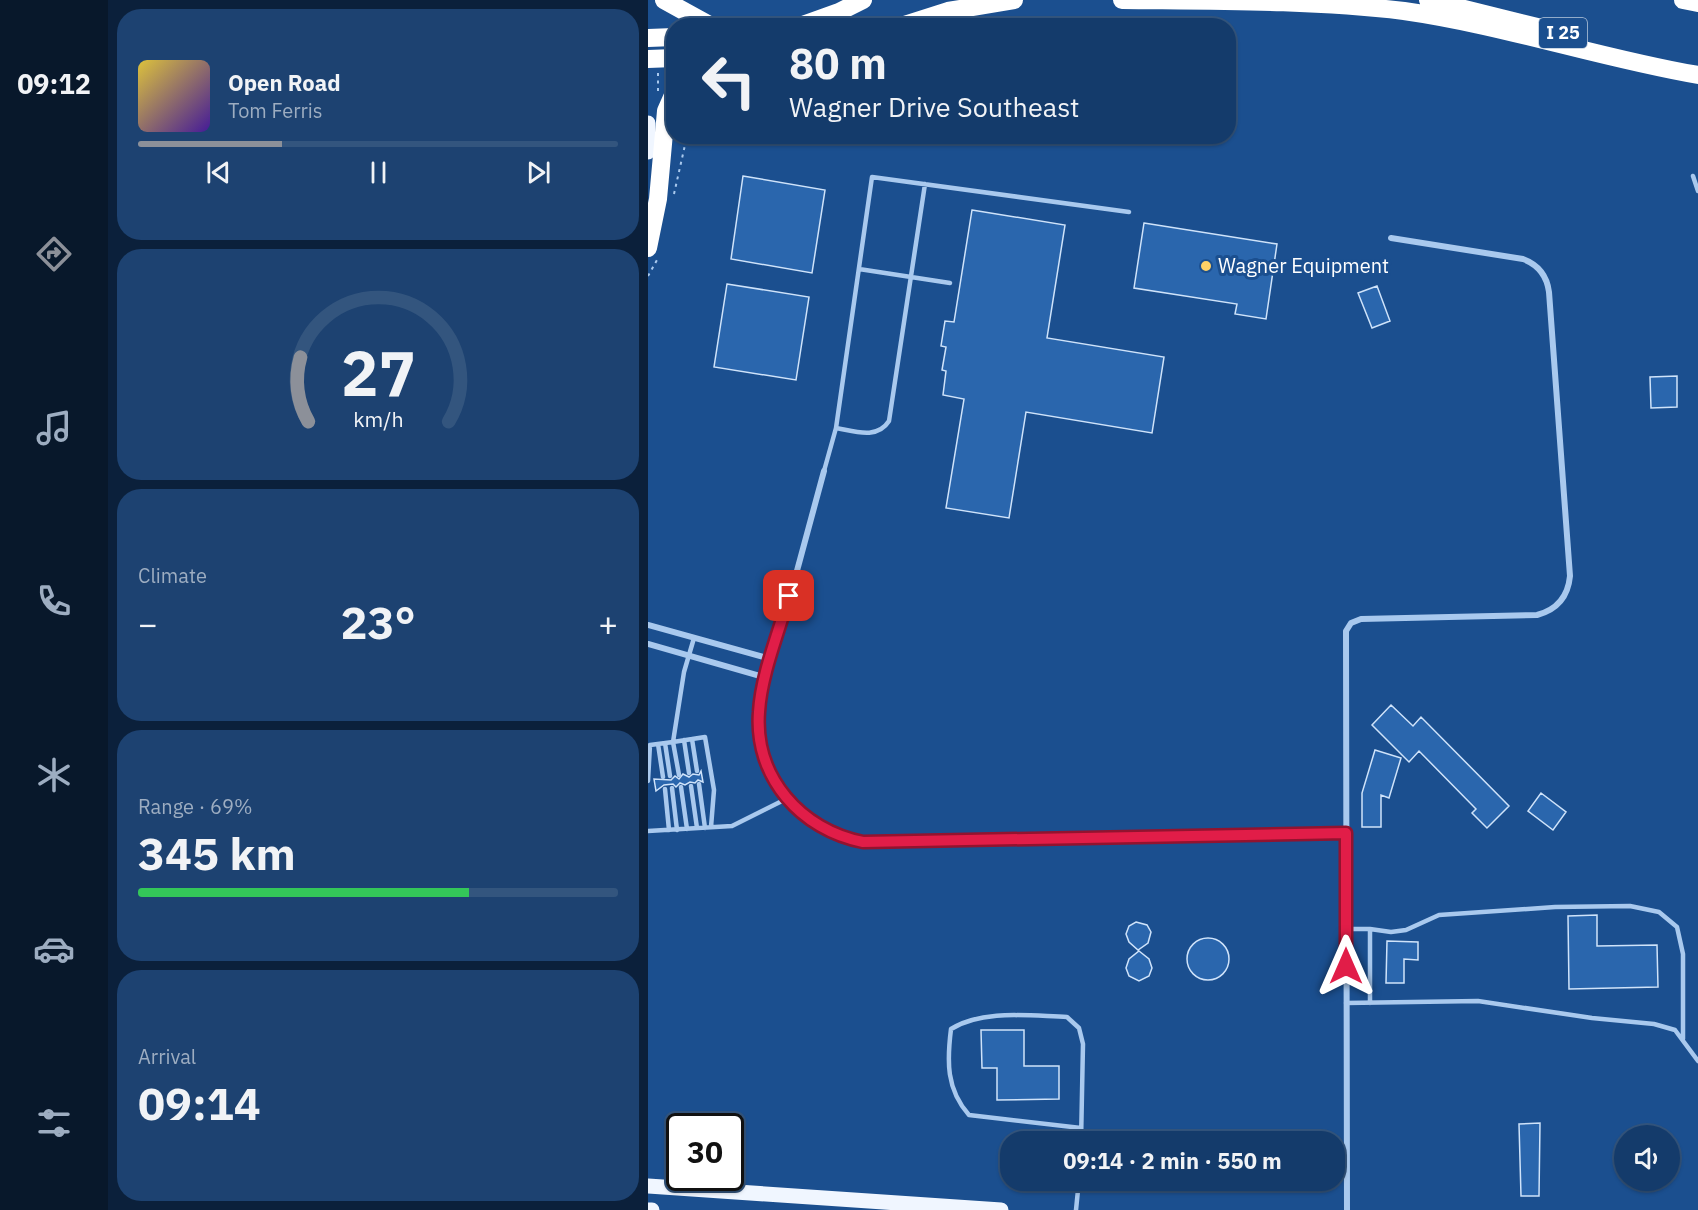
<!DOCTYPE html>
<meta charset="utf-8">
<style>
:root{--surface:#143b6b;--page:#1d4271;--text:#f1f3f6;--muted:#9dadc1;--line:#33557e;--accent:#8c9099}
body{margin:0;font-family:"IBM Plex Sans",sans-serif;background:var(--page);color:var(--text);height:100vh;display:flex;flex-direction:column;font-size:22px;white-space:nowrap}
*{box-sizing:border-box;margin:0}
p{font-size:20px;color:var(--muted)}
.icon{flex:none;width:33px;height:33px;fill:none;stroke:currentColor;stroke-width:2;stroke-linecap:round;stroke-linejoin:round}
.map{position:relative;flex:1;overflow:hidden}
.side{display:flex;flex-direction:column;gap:9px;padding:9px;background:#0b203b;width:540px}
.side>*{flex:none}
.top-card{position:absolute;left:18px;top:18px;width:570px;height:126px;border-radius:24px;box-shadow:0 2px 4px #0004,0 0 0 2px var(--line);background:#143b6b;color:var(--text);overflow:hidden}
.controls{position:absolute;left:966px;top:1125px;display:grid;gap:12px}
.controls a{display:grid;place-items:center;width:66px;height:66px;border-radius:50%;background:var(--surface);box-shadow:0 2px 4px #0004,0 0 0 2px var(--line);font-size:30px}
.speed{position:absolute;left:18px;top:1113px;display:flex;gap:12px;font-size:30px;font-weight:700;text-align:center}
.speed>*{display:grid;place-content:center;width:78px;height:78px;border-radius:50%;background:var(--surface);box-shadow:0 2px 4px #0004,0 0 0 2px var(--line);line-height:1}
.speed .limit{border:3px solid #111;border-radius:9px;background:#fff;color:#111}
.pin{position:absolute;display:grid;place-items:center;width:51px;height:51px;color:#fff;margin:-26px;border-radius:12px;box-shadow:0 3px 9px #0006}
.me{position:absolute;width:66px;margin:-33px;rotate:0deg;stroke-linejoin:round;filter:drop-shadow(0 0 4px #0008)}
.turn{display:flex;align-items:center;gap:21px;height:126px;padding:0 24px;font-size:27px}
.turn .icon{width:78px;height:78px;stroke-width:2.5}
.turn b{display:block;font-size:42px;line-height:51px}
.big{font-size:45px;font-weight:800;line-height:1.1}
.side .tile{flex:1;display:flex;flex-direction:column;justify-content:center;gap:9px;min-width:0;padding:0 21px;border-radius:24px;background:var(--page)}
.side .dial{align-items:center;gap:0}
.dial svg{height:156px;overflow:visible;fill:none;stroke:var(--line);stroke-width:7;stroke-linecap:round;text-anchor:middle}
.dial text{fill:var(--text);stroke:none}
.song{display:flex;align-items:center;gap:18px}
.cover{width:72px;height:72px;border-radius:9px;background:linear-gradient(135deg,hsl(50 70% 55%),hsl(260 70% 35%))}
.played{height:6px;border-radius:3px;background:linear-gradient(90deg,var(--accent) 30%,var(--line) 30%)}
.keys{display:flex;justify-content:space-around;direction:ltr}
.heat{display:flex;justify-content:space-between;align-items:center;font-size:33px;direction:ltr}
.charge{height:9px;border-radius:4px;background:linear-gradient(90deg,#34c759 69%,var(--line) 0)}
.trip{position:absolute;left:352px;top:1131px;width:345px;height:60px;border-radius:24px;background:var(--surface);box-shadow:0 2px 4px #0004,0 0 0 2px var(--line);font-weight:800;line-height:60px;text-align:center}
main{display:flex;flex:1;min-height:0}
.dock{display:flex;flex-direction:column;width:108px;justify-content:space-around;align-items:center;background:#08182b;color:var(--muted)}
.dock .icon{width:42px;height:42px}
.dock .current{color:var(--accent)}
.dock b{font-size:27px;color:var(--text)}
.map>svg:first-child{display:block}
</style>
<main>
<nav class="dock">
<b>09:12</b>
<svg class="icon current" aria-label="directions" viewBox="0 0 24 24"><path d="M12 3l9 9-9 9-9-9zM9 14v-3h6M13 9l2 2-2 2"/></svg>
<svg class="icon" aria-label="music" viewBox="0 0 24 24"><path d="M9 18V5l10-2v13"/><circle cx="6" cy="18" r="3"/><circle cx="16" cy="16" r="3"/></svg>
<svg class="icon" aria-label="phone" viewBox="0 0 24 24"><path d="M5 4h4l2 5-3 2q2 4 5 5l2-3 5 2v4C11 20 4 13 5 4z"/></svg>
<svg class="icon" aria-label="climate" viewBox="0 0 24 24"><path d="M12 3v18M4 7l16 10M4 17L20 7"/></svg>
<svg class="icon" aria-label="car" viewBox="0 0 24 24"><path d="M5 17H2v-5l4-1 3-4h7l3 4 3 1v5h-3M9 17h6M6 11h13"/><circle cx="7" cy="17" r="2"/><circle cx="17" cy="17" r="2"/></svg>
<svg class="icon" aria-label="filters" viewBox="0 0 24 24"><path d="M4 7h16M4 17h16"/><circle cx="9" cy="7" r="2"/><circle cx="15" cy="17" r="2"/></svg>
</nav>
<section class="side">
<div class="tile">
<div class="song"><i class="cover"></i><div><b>Open Road</b><p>Tom Ferris</p></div></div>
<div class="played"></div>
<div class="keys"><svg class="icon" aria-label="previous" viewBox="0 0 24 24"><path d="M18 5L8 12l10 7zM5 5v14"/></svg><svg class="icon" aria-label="pause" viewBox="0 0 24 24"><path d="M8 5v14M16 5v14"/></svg><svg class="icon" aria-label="next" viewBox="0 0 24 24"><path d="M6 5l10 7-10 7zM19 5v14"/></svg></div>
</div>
<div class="tile dial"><svg viewBox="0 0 100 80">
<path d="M14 69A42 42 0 1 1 86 69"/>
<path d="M14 69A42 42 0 0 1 10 36" stroke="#8c9099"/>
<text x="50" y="56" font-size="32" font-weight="700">27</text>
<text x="50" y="72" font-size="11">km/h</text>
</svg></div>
<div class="tile"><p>Climate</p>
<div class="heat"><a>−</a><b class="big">23°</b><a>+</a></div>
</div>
<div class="tile"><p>Range · 69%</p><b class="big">345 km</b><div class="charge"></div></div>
<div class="tile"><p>Arrival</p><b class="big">09:14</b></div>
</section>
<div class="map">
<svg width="1050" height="1210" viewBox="0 0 1050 1210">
<rect width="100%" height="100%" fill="#1b4f8f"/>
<path fill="#2a66ad" stroke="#cfe3fa" stroke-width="1.5" d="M95 176 177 190 164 273 83 259Z
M324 210 417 225 399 338 516 357 504 433 378 412 361 518 298 508 316 399 295 395 298 371 294 370 298 347 293 346 297 321 306 322Z
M496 223 629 244 618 319 587 314 589 304 486 288Z
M79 284 161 297 148 380 66 367Z
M729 286 742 321 724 328 710 293Z
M1029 376V407L1003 408 1002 377Z
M743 705 765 726 773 717 861 806 839 828 824 813 828 809 771 751 761 762 724 725Z
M727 750 753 758 741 798 733 795V827H714V793Z
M53 771 55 782 50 780 47 783 42 782 37 785 32 783 28 787 25 784 16 785 8 791 6 779 23 780 27 776 31 779 35 774 41 777 45 774 51 775Z
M893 793 918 812 905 830 880 811Z
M949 915V946L1009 945 1010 987 921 989 920 916Z
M488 922 499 925 503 932 500 943 490 950 481 942 478 934 481 926Z
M539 959a21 21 0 1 1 42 0a21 21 0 1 1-42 0Z
M739 941 770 942V960L756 959V983H738Z
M491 951 501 959 504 968 501 976 491 981 481 976 478 968 481 959Z
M333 1030H376V1066H411V1099L349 1100V1068H334Z
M892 1123 891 1196H873L871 1124Z"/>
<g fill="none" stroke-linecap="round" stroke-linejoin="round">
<path stroke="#a9c9ee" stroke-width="2" stroke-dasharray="3 4.5" stroke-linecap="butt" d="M21 72 26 76
M10 91V73
M26 194 39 136
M0 276 9 260"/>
<path stroke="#a9c9ee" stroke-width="4.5" d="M1045 176 1050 191
M211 269 302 283
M188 428C206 431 229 440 241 421L277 184
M176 471 188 428 224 177 481 212
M44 739 49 771
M36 740 41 773
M17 743 22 776
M10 744 15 777
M31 775 25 742 57 737 66 790 63 827
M0 781 2 745 25 742 36 672 46 638
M51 784 57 828
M43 786 49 828
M33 787 39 829
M24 788 29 830
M17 789 21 830
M0 831 84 826 138 799
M698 929H722V1003
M722 929 743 932 758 930 791 915 907 907 982 906 1011 912 1029 927 1035 954V1039
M698 1003 830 1001 944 1018 1006 1024 1027 1030 1050 1061
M433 1142 435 1044 431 1028 419 1017C382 1016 335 1009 303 1029 299 1061 298 1089 321 1115L433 1128
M428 1210 431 1180"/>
<path stroke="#a9c9ee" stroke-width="6" d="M176 471 111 711C109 777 150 830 215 842L698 833
M0 625 123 659
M0 644 119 678
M699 1210 698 631 703 623 713 619 889 615C908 610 920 597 922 576L901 292C899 276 891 265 875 259L743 238"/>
<path stroke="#f0f6ff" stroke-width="15" d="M0 123V152
M0 1186 353 1210
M0 1210H4"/>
<path stroke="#fff" stroke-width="18" d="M16 0 63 26
M474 0C567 1 663 0 756 11 855 25 951 58 1050 75
M780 0 918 34
M1035 0 1050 3
M152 26 191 12 215 0
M253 26 300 11 366 0
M0 38 26 37
M0 59 26 58
M0 248 10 199 18 111 26 93"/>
</g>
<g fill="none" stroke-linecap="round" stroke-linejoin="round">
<defs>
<path id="route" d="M141 596C131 632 113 675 111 712 106 777 153 830 215 842L698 833V966"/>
</defs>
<use href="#route" stroke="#92132f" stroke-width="15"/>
<use href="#route" stroke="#e11d48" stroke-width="10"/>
</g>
<circle fill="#ffd166" stroke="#1b4f8f" stroke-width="2" cx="558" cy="266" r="6"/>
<g text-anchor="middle" stroke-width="6" stroke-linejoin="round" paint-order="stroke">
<rect fill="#1b4f8f" stroke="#bbcadd" stroke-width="1.5" x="891" y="18" width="48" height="30" rx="4.5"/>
<g font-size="18" font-weight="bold" fill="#fff">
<text x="915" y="39">I 25</text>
</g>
<g font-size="20" fill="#fff" stroke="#1b4f8f" text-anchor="start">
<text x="570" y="273">Wagner Equipment</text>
</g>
</g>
</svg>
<div class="controls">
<a><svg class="icon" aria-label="sound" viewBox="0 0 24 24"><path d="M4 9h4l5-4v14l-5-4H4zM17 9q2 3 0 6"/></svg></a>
</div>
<div class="speed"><div class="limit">30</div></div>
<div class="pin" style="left:141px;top:596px;background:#d93025"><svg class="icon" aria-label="arrive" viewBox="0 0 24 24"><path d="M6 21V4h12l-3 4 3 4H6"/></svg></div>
<svg class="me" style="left:698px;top:966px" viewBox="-20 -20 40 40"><path d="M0-17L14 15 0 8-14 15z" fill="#e11d48" stroke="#fff" stroke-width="4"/></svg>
<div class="trip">09:14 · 2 min · 550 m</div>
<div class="top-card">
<div class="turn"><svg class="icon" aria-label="left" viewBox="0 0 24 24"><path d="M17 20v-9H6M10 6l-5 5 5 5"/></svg><div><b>80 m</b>Wagner Drive Southeast</div></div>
</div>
</div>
</main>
